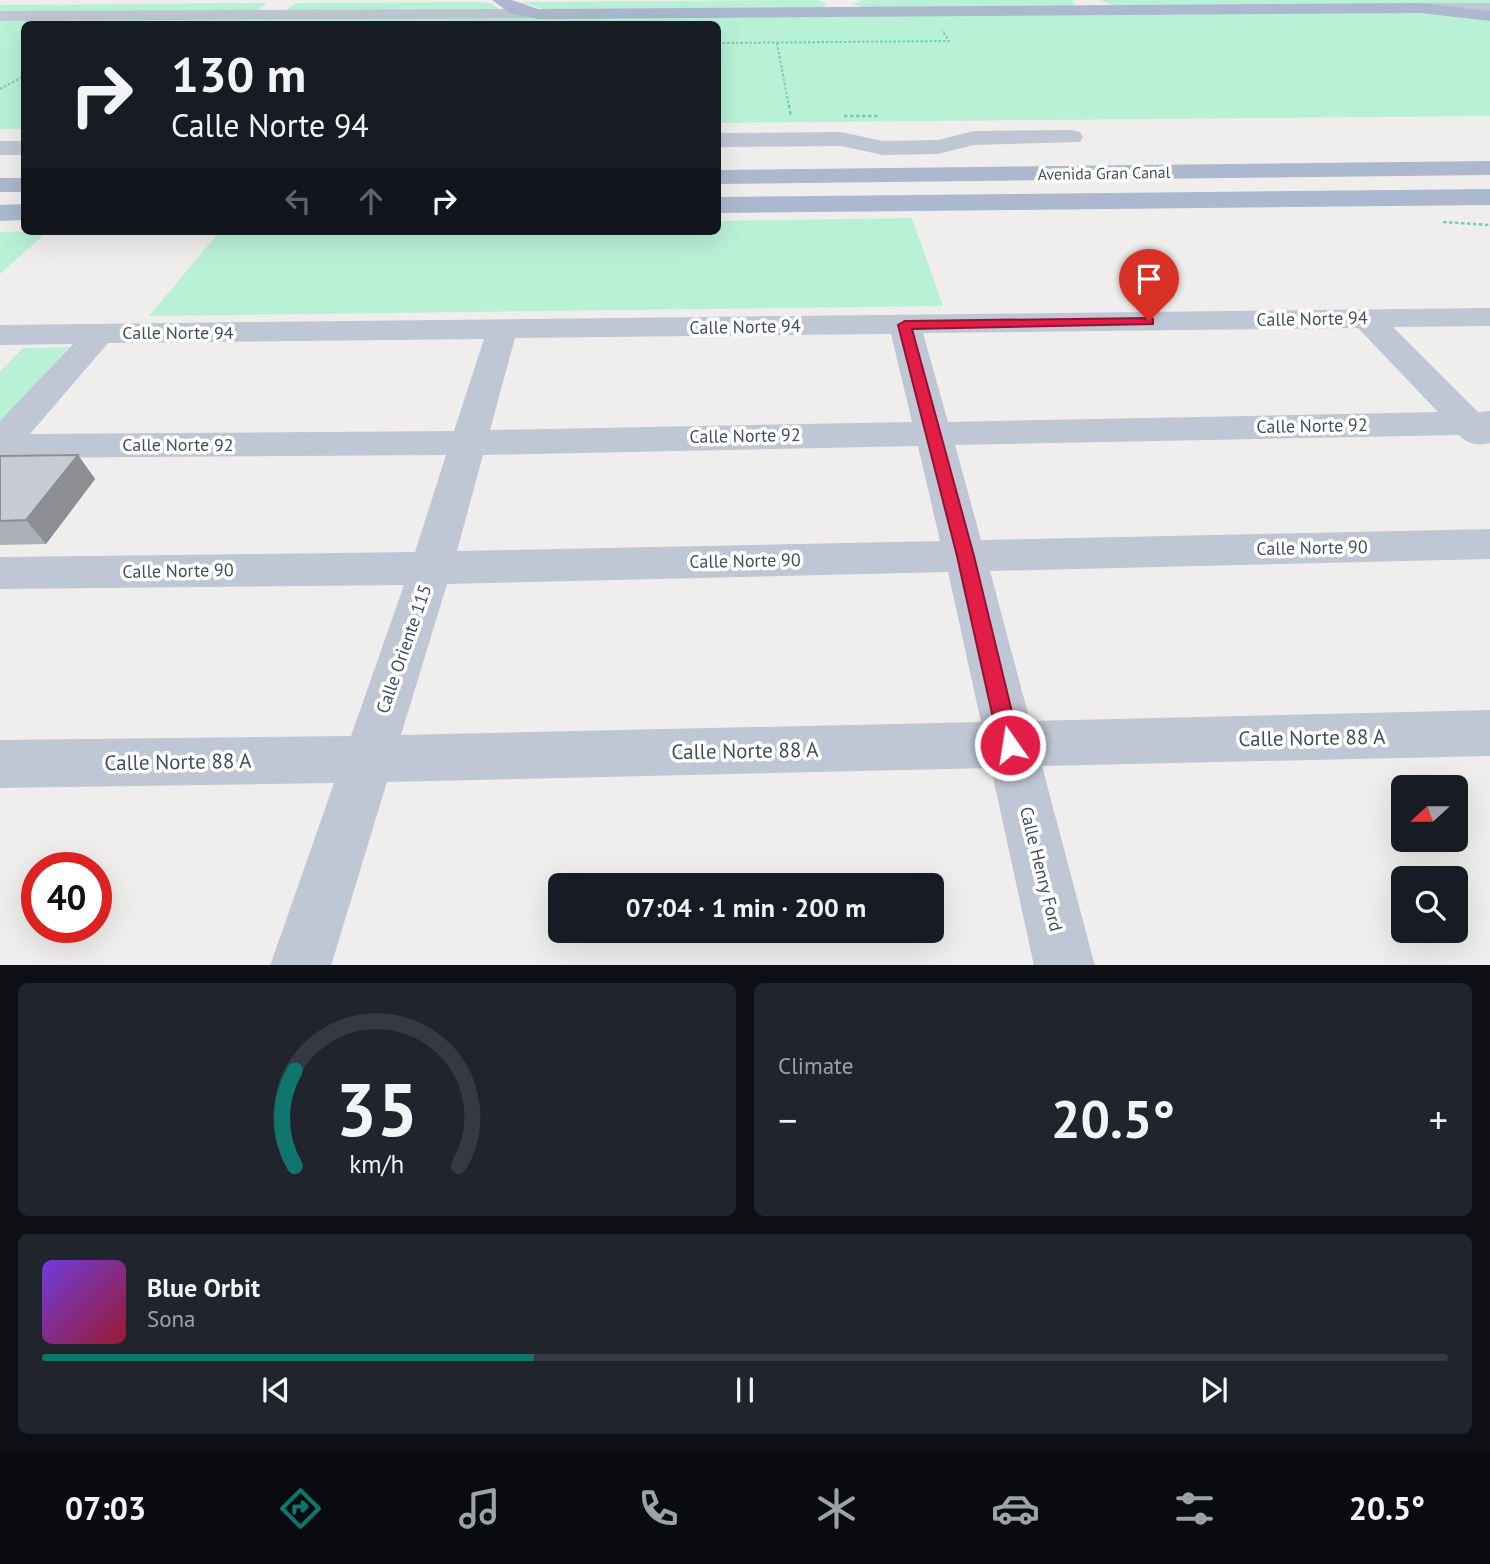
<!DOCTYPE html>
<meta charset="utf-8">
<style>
:root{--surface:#171b24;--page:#20242c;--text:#f1f3f6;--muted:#9ea1a6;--line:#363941;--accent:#0f766e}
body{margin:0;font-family:"PT Sans",sans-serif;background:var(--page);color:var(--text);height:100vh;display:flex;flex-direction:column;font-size:26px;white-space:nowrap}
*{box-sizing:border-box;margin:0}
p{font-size:23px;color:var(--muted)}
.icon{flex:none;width:38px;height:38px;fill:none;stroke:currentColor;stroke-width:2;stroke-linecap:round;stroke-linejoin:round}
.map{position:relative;height:965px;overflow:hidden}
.side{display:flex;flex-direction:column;gap:18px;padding:18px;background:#0d0f14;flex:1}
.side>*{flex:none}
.guide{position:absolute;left:21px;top:21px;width:700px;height:214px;border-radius:10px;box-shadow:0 7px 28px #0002;background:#171b24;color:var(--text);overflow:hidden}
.needle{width:46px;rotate:249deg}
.buttons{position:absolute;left:1391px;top:775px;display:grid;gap:14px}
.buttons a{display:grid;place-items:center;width:77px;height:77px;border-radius:10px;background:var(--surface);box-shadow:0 7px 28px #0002;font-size:35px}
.speed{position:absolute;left:21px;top:852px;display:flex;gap:14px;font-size:35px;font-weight:700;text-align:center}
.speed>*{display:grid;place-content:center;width:91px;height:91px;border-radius:50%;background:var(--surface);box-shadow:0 7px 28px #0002;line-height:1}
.speed .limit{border:10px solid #d22;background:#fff;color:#111}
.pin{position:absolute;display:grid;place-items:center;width:60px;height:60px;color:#fff;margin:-72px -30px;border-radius:50% 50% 50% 0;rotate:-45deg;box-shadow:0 0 7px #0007}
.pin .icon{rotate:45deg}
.me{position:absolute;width:77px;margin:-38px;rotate:347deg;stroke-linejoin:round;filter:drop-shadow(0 0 5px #0008)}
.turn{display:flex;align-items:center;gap:24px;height:147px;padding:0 35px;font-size:32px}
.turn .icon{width:91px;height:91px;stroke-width:2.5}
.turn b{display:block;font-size:49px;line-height:60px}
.lanes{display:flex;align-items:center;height:66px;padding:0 35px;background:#0003;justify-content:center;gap:35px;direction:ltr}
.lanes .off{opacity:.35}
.big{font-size:52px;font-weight:700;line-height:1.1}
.side .card{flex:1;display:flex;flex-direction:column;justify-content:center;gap:10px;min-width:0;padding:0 24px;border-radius:10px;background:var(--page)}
.side .dial{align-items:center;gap:0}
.dial svg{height:182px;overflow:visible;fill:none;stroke:var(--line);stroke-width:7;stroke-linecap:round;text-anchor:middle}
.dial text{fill:var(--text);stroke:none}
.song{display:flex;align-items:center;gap:21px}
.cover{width:84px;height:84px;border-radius:10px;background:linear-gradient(135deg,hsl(260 70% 55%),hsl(350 70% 35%))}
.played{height:7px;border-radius:4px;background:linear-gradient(90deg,var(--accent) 35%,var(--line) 35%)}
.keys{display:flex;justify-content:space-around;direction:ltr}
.heat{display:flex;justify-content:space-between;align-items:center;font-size:38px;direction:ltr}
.side .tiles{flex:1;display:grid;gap:18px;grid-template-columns:1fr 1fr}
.card:last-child{grid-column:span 2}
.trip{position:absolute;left:548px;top:873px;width:396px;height:70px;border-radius:10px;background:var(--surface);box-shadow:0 7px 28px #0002;font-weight:700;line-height:70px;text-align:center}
.tab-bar{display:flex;height:112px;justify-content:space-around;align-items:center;background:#090b0e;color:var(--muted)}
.tab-bar .icon{width:49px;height:49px}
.tab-bar .selected{color:var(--accent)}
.tab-bar b{font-size:32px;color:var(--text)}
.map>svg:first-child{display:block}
</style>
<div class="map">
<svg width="1490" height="966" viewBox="0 0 1490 966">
<rect width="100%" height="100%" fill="#f0eeed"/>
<path fill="#b9f1d7" d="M818 0 827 4 822 8 544 9 519 2Z
M864 0H1072L1075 3 1072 6 867 8 852 4Z
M1100 0H1490V4L1115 6Z
M480 2 491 3 500 10H286L295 4 302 3Z
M264 3 266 5 254 11 0 13V5Z
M1407 12 1490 21V116L718 123V24H24V129H0V21Z
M912 218 943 306 149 316 220 231H718V221Z
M48 231 0 274V232Z
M69 347 0 423V372L23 348Z"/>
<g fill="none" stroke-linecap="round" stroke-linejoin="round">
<path stroke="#70d0af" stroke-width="2" stroke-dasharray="2.5 2" stroke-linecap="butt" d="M718 43 949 41 942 30
M777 43 789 107
M0 89 24 76"/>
<path stroke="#70d0af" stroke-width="2.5" stroke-dasharray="3.5 2.5" stroke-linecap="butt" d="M789 105 791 117
M844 116H879
M1443 222 1490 225"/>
<path fill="#c0c7d4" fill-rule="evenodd" d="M1419 3H1490V13L1413 12 1411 8 1413 4Z
M538 9 544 10 546 14 544 18 0 21V11Z
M1072 130 1080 132 1083 137 1080 142 974 145 938 154 883 155 841 146 718 147V133L841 132 883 141 938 140 974 131Z
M0 141H24V155H0Z
M1490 308V326L1393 327 1478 412 1490 411V443C1477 446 1469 445 1459 435L955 445 981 540 1490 529V559L990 571 1030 721 1490 710V756L1042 766 1095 966H1034L991 768 387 782 331 966H270L334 783 0 788V740L351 736 404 585 0 589V557L415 552 446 455 0 458V421L73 344 0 345V325ZM1358 328 1438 412 948 422 923 333ZM891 334 912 422 490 430 515 338ZM484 339 454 431 30 434 108 343ZM918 446 940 541 457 551 483 455ZM948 572 981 722 401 735 447 584Z"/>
<path fill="#acb8ce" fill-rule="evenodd" d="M492 0H512L538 9 1419 3 1490 11V21L1419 13 538 19 510 13Z
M1490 161V175L718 184V170Z
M0 178H24V192H0Z
M1490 189V205L718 213V197Z
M24 204V220L0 221V205Z"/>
</g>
<path fill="#adafb6" d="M78 455 95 479 46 544 0 545V456Z"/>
<path fill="#8d8e94" d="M78 455 95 479 46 544 26 520Z"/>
<path fill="#c9cbd4" stroke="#8d8e94" stroke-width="2" d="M78 455 26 520 0 521V456Z"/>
<path fill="#e11d48" stroke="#92132f" stroke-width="2" d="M1149 318 1153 319V324L912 329 974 556 1020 745 1017 752 1010 755 1002 752 999 745 957 556 898 325 905 321Z"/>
<g text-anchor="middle" stroke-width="7" stroke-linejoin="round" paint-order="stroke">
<g font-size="16" fill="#454d5c" stroke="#fff">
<text transform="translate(1104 173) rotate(-1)" y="6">Avenida Gran Canal</text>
</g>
<g font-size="18" fill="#454d5c" stroke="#fff">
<text transform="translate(1312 319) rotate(-1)" y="6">Calle Norte 94</text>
<text transform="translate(745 327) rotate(-1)" y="6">Calle Norte 94</text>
<text x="178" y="339">Calle Norte 94</text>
<text transform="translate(1312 426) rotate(-1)" y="6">Calle Norte 92</text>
<text transform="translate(745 436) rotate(-1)" y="6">Calle Norte 92</text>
<text x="178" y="451">Calle Norte 92</text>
<text transform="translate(1312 548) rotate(-1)" y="6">Calle Norte 90</text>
<text transform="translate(745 561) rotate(-1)" y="6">Calle Norte 90</text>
<text transform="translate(178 571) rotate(-1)" y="6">Calle Norte 90</text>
<text transform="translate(404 649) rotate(-71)" y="6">Calle Oriente 115</text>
<text transform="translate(1041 869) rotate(76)" y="6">Calle Henry Ford</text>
</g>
<g font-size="21" fill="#454d5c" stroke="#fff">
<text transform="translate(1312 738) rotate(-1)" y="7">Calle Norte 88 A</text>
<text transform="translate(745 751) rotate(-1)" y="7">Calle Norte 88 A</text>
<text transform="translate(178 762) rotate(-1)" y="7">Calle Norte 88 A</text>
</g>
</g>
</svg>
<div class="buttons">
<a><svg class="needle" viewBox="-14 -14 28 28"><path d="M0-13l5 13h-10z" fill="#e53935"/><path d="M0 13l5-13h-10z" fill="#9ea1a6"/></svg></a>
<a><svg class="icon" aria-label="search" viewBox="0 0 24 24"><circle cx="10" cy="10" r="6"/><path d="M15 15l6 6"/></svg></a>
</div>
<div class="speed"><div class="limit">40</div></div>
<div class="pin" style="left:1149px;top:321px;background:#d93025"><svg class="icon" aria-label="arrive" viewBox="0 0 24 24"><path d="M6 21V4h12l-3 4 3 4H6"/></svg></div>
<svg class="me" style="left:1010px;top:745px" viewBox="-20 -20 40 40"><circle r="17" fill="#e11d48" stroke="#fff" stroke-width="3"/><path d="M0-11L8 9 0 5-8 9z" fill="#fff"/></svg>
<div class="trip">07:04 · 1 min · 200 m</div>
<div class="guide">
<div class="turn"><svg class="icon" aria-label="right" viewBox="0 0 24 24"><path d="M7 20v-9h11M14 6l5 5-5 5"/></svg><div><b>130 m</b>Calle Norte 94</div></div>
<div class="lanes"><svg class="icon off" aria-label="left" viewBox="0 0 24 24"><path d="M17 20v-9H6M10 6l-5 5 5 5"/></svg><svg class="icon off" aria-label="ahead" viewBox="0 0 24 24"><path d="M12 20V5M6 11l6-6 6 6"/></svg><svg class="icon" aria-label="right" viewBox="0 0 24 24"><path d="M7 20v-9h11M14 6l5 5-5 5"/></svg></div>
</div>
</div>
<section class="side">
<div class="tiles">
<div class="card dial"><svg viewBox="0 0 100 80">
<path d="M14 69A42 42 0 1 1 86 69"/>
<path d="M14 69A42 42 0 0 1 14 27" stroke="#0f766e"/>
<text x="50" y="56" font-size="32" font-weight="700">35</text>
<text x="50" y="72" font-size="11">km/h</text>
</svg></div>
<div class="card"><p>Climate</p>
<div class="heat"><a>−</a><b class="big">20.5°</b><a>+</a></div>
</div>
<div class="card">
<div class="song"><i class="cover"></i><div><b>Blue Orbit</b><p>Sona</p></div></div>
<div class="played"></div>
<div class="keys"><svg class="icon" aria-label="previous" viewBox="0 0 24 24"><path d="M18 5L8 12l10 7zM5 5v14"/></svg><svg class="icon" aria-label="pause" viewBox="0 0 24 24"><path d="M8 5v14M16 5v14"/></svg><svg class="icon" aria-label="next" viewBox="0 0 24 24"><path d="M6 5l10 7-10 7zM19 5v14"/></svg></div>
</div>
</div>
</section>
<nav class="tab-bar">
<b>07:03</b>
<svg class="icon selected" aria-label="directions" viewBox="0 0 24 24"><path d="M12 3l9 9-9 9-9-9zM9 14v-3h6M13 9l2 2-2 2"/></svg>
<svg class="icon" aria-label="music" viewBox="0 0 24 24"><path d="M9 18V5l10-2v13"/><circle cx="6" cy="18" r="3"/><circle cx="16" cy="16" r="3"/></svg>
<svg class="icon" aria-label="phone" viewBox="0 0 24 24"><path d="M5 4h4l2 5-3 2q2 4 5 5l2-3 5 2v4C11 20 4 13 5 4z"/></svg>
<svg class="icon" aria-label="climate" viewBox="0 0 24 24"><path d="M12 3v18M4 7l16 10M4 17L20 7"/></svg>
<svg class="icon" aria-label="car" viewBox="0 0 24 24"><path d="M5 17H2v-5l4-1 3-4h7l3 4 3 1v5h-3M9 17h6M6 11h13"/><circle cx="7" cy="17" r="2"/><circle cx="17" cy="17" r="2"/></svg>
<svg class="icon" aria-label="filters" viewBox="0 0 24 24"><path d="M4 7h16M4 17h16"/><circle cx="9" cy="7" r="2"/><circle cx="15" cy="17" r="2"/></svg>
<b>20.5°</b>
</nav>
